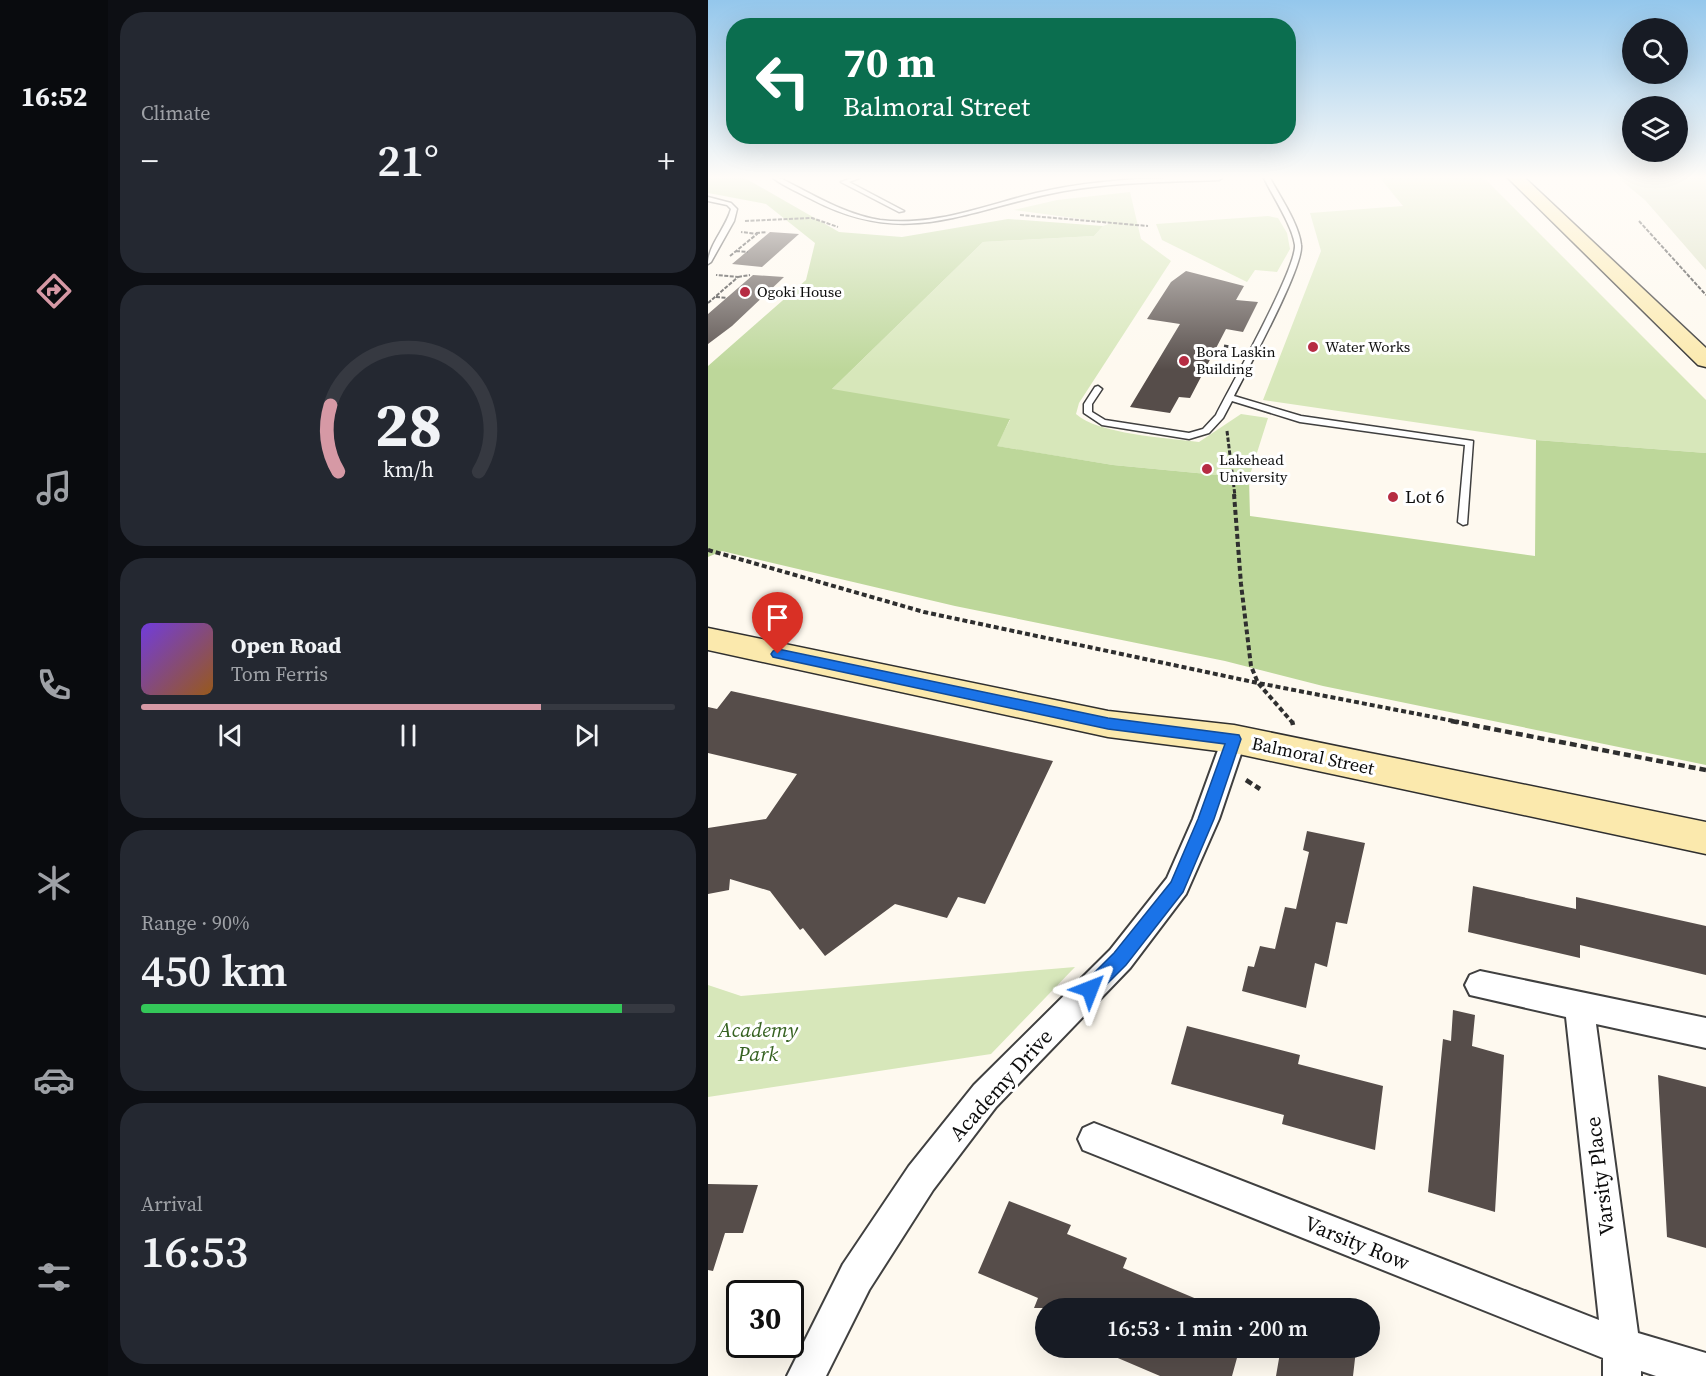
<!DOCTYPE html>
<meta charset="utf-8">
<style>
:root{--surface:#171b24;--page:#242831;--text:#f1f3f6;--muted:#9ea1a6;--line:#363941;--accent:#d699a5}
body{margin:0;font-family:"Source Serif 4",serif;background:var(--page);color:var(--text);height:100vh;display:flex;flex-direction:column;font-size:22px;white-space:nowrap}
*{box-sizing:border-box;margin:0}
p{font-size:20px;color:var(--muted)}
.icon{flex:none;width:33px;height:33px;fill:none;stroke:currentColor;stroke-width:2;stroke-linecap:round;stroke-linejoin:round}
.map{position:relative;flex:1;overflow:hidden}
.side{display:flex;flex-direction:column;gap:12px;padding:12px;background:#0d0f14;width:600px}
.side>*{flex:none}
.top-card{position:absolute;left:18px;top:18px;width:570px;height:126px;border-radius:24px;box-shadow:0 6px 24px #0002;background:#0b6e4f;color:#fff;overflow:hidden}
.buttons{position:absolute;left:914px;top:18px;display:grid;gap:12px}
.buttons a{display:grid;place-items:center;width:66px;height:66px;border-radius:50%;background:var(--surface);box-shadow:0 6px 24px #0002;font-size:30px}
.speed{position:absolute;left:18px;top:1280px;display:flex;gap:12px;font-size:30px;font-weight:700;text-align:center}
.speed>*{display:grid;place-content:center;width:78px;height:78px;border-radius:50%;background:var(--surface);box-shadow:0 6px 24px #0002;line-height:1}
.speed .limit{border:3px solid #111;border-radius:9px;background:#fff;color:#111}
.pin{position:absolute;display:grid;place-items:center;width:51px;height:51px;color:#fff;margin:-62px -26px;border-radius:50% 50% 50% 0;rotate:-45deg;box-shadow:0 0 6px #0007}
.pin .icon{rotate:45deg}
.me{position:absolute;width:66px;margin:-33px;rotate:45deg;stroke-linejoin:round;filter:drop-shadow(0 0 4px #0008)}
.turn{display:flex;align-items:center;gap:21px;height:126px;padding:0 18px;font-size:27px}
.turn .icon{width:78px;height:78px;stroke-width:2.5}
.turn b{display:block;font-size:42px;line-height:51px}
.big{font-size:45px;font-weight:600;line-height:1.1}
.side .card{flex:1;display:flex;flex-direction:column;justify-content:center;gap:9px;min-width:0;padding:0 21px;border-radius:24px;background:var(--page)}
.side .dial{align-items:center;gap:0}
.dial svg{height:156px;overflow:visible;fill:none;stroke:var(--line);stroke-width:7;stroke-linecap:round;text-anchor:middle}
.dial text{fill:var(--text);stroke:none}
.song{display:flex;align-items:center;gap:18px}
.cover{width:72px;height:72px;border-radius:9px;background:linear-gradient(135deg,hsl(260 70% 55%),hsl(30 70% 35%))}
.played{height:6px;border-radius:3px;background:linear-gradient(90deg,var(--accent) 75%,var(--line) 75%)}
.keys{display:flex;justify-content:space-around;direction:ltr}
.heat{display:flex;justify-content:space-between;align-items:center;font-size:33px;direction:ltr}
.charge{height:9px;border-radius:4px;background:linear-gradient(90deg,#34c759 90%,var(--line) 0)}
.trip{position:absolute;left:327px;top:1298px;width:345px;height:60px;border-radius:30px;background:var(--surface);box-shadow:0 6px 24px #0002;font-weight:600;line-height:60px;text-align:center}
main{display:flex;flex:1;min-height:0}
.menu{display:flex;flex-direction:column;width:108px;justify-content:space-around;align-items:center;background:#090b0e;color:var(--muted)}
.menu .icon{width:42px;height:42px}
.menu .on{color:var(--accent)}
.menu b{font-size:27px;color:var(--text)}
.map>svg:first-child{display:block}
</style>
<main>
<nav class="menu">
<b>16:52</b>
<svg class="icon on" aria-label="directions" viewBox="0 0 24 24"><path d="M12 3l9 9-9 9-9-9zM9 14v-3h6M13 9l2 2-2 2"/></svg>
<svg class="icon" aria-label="music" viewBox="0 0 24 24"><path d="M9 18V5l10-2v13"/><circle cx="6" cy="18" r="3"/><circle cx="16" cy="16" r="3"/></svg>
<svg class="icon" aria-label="phone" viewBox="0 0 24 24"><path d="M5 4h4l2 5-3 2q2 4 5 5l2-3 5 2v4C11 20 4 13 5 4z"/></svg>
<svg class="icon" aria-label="climate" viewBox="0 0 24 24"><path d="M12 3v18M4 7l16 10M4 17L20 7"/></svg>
<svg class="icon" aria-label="car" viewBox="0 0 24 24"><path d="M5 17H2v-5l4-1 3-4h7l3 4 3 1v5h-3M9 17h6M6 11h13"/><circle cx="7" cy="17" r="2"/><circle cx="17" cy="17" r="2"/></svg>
<svg class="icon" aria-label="filters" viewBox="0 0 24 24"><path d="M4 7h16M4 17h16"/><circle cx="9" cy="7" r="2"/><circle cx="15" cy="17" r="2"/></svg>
</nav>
<section class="side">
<div class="card"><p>Climate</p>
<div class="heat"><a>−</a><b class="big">21°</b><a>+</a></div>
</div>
<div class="card dial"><svg viewBox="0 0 100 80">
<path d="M14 69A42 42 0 1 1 86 69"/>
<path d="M14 69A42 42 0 0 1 10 35" stroke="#d699a5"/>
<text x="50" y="56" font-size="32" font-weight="700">28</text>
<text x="50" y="72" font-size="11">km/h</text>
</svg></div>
<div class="card">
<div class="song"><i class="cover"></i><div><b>Open Road</b><p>Tom Ferris</p></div></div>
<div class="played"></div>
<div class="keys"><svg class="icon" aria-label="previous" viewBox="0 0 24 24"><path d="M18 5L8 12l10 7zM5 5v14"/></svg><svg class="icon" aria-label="pause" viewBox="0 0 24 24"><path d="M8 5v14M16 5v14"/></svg><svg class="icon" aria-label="next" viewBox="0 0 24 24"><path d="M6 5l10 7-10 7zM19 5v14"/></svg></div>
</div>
<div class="card"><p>Range · 90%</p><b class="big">450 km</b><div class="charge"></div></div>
<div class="card"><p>Arrival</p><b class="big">16:53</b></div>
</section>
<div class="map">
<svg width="998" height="1376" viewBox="0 0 998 1376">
<rect width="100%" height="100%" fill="#fef9ef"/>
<path fill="#d7e7ba" d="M672 178H776L998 400V453L828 440 555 400 613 251 602 213 695 206Z
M422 192 433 239 463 261 371 403 368 414C389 434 460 438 491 442L533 414 560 418 541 478 405 465 288 446 302 420 123 390 275 242 386 236 395 226 403 223 306 210 349 200Z
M560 216 570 218 579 233 582 249 569 272 547 270 539 282 454 240 448 224Z
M367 967 283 1054 0 1097V985L33 996Z"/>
<path fill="#bdd79a" d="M0 178H37L131 232 194 237 300 219 395 226 386 236 275 242 124 389 302 419 289 446 405 465 541 478 542 516 827 556 828 440 998 453V765L615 686 517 661 247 606 14 551 0 557V366L98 280 107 243 58 204 0 193Z"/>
<path fill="#d9dfc1" d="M910 178H998V270L937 200Z"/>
<path fill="#564d4a" d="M62 232 91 234 54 267 24 264Z
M478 271 536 286 528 300 550 302 535 332 518 329 482 398 471 397 462 413 422 407 472 324 439 319 463 282Z
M45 275 76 277 24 326 0 344V314Z
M23 691 345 761 277 904 250 897 239 918 187 904 117 956 95 928 92 930 62 891 22 879 21 890 0 894V828L58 819 89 774 0 753V707L9 709Z
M599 831 657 843 639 924 628 922 619 967 607 963 598 1008 534 991 540 966 546 967 552 946 567 949 577 907 588 909 601 852 595 850Z
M765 886 868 909V897L998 926V975L872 945V958L760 932Z
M745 1010 767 1015 764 1046 796 1055 787 1212 720 1192 735 1039 743 1041Z
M479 1026 592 1055 590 1064 675 1086 667 1150 574 1124 576 1115 463 1084Z
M950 1075 998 1087V1248L959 1237Z
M0 1184 50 1185 35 1233H17L5 1271 0 1270Z
M301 1201 363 1225 359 1234 419 1258 415 1268 510 1308H326L330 1298 270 1273Z
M384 1347H532L524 1376H452Z
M573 1347H639L648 1350 645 1376H568Z"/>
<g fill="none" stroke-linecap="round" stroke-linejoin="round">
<defs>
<path id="service" d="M65 178H72C104 194 135 214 172 220 225 227 278 205 328 193 371 183 415 179 460 178 477 177 497 176 514 178L511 180C460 182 407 182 356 191 261 208 201 250 105 200 92 193 77 187 65 178Z
M144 178H151L141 182 196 211 191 212 133 182Z
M556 178H562C572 197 591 224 593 245 596 267 539 370 526 396L593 416 765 441 759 524 755 525 750 522 757 445 592 422 524 401 515 418 501 433 481 439 394 425 376 413V404L387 387 390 386 394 389 384 404V412L397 420 481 433 495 429 508 415C521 389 589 268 587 245 584 225 565 197 556 178Z
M0 197 23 203 29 209 26 221 3 262 0 264C0 245 18 228 23 209L19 205 0 201Z"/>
<path id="minor" d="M526 730 534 732 538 739 511 819 478 894 422 968 288 1107 225 1190 161 1290 118 1376H79L135 1264 201 1166 266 1085 402 950 459 878 485 819 514 739 518 732Z
M772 971 998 1018V1048L888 1024 930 1333 998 1353V1376H948L933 1371V1376H895V1358L375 1150 370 1139 375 1128 386 1123 891 1320 858 1017 762 995 757 985 762 975Z"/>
<path id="secondary" d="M800 178H817L998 348V367L990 365Z
M0 628 400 711 526 725 998 822V854L526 753 400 737 0 650Z"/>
</defs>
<use href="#service" stroke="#404040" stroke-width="3"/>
<use href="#minor" stroke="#404040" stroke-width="4"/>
<use href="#secondary" stroke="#2f2f2f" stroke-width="3"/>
<path stroke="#2f2f2f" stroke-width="2" stroke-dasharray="4 1.5" stroke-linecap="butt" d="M312 215 440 226
M37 221 104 218 130 227
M931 221 998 295
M48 233 59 232
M28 251 40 252
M22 256 49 234 33 232
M30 277 42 275
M8 297 19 298
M0 303 30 277 8 275"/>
<path stroke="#2f2f2f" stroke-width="3" stroke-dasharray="4.5 2" stroke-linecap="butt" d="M516 346 530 348
M519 431 527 496"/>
<path stroke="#2f2f2f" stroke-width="4" stroke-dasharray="5 3" stroke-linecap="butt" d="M526 494 533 584 543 666 550 683 584 722
M0 550 216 612 550 683 751 722"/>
<path stroke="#2f2f2f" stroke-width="4.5" stroke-dasharray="7 4" stroke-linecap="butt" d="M584 721 585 725
M743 721 998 770
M538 780 552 789"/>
<use href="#service" fill="#fff" fill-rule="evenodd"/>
<use href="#minor" fill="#fff" fill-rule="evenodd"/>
<use href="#secondary" fill="#fbe9ad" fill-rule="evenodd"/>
</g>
<linearGradient id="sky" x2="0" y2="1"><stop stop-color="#94c7ec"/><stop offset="0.48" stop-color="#fffcf8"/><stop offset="1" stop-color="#fffcf8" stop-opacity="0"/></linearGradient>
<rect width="998" height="370" fill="url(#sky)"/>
<path fill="#1a73e8" stroke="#114b97" stroke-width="1.5" d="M70 649 400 718 531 735 533 739 506 819 475 892 418 965 388 995 382 998 376 995 373 989 376 983 406 953 463 882 490 819 517 744 400 729 65 657 63 654 65 651Z"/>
<g fill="#b62c43" stroke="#fff" stroke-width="2">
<circle cx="37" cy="292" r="6"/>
<circle cx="605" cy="347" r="6"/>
<circle cx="476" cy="361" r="6"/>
<circle cx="499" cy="469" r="6"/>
<circle cx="685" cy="497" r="6"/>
</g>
<g text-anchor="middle" stroke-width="6" stroke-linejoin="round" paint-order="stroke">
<g font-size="15" fill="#0d0d0d" stroke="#fff" text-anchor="start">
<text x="49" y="297">Ogoki House</text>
<text x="617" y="352">Water Works</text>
<text x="488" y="357">Bora Laskin<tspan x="488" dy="17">Building</tspan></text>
<text x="511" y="465">Lakehead<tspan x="511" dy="17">University</tspan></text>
</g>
<g font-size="18" fill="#0d0d0d" stroke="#fff" text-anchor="start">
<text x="697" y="503">Lot 6</text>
</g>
<g font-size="18" fill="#0d0d0d" stroke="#fff">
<text transform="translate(605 756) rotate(12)" y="6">Balmoral Street</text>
</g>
<g font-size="21" font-style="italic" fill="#366221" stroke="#fff">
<text x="50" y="1037">Academy<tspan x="50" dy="24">Park</tspan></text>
</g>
<g font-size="21" fill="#0d0d0d" stroke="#fff">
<text transform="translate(293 1085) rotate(-48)" y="7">Academy Drive</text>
<text transform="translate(892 1176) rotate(-97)" y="7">Varsity Place</text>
<text transform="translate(649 1243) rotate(22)" y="7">Varsity Row</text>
</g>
</g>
</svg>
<div class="buttons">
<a><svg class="icon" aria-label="search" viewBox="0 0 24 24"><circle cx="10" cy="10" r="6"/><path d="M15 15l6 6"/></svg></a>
<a><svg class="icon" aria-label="layers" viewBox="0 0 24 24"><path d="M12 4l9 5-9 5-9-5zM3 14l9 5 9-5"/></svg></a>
</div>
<div class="speed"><div class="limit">30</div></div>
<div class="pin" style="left:70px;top:654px;background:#d93025"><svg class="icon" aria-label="arrive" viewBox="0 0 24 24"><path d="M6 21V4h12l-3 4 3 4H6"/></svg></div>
<svg class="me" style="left:382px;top:989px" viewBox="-20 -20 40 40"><path d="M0-17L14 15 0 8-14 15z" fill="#1a73e8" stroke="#fff" stroke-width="4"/></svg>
<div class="trip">16:53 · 1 min · 200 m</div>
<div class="top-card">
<div class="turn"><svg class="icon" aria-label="left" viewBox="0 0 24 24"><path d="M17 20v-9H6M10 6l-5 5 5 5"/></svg><div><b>70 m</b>Balmoral Street</div></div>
</div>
</div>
</main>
